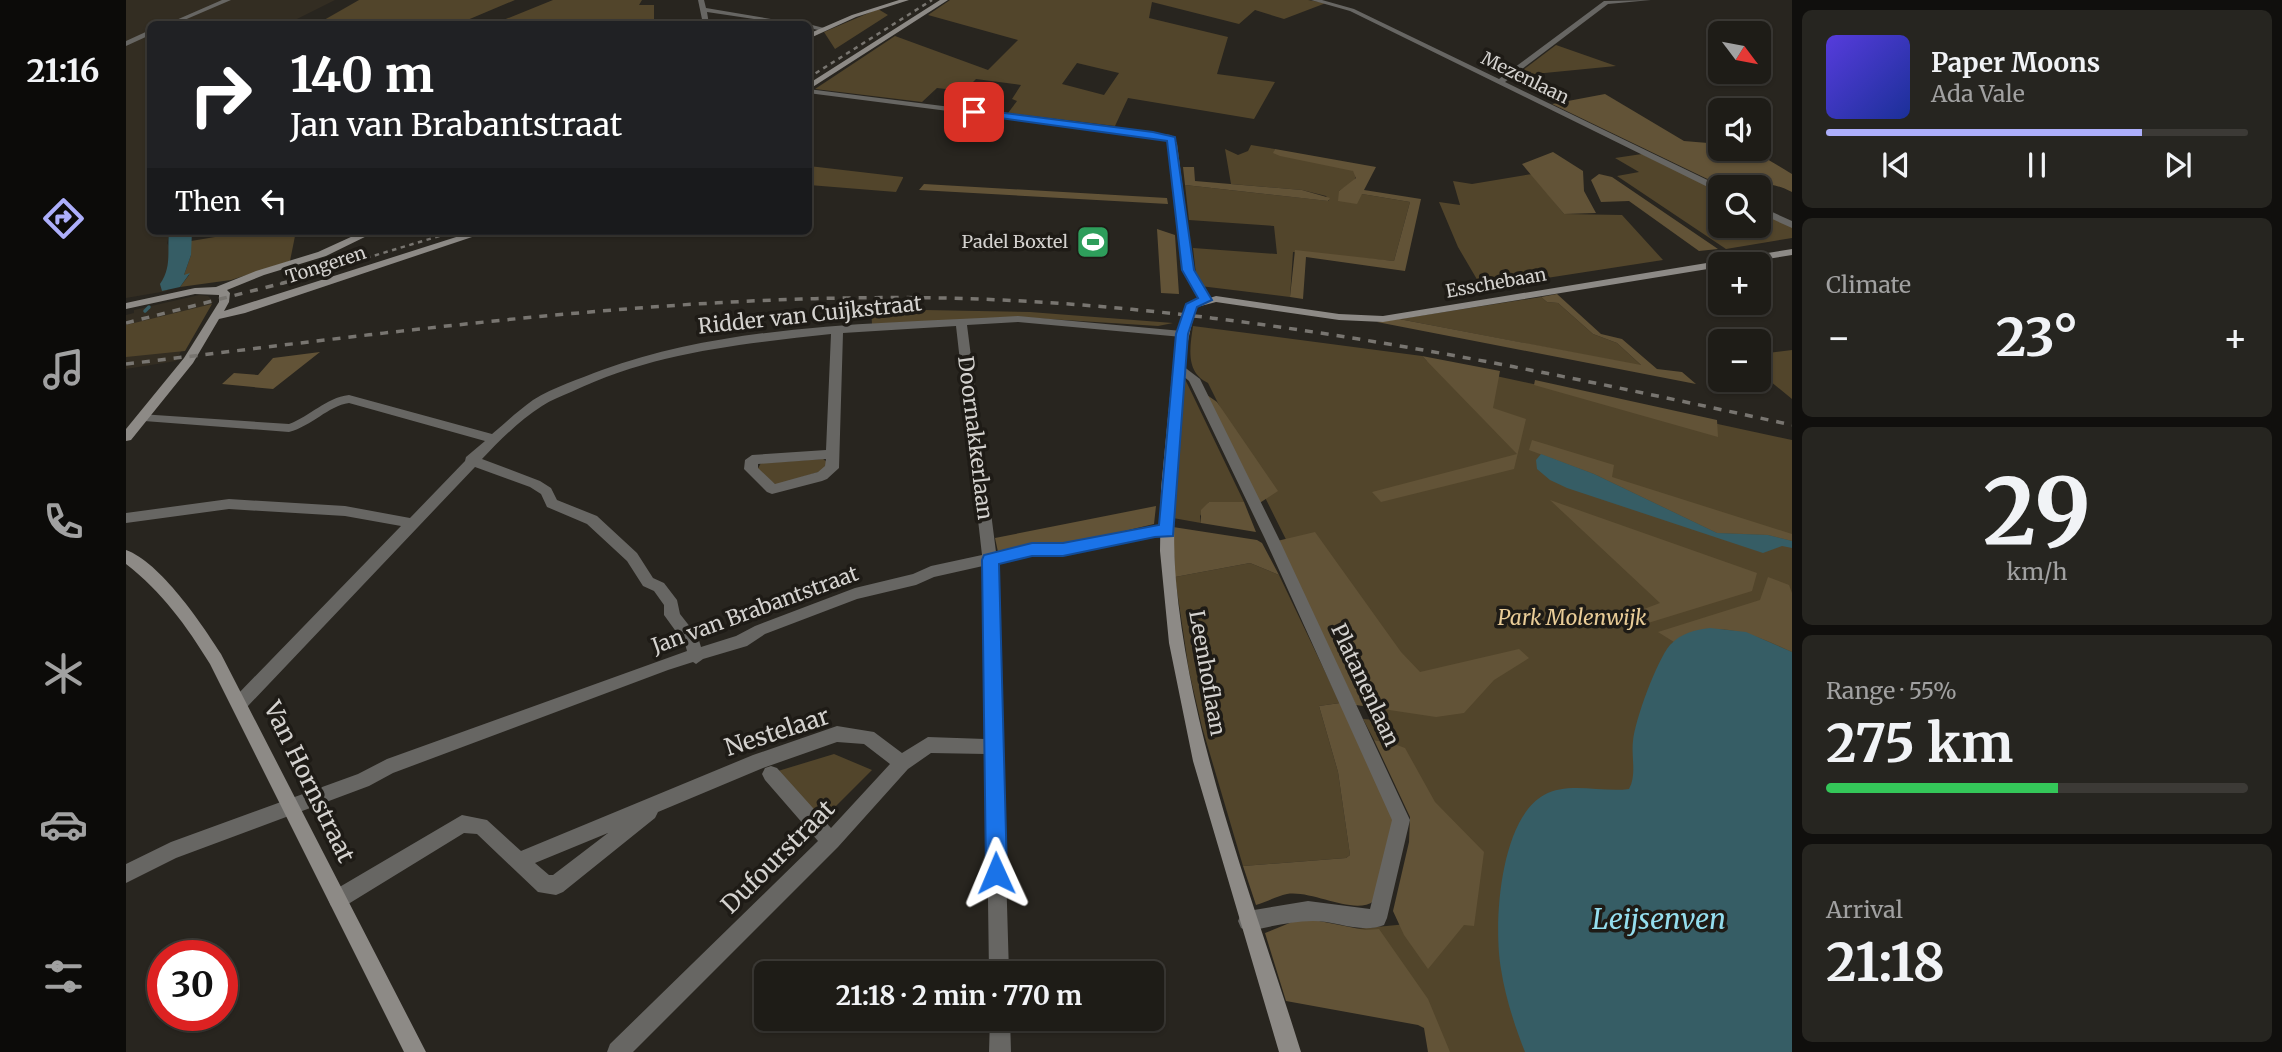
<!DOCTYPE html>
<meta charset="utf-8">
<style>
:root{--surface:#1e1c17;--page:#262520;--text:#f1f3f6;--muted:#a1a1a1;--line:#3c3a36;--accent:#adaffb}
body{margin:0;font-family:Merriweather,serif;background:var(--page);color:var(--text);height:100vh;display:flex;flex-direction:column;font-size:26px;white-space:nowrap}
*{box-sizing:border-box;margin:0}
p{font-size:23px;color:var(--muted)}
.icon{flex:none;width:38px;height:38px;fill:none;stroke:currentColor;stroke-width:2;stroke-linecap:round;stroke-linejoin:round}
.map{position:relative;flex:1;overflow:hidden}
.details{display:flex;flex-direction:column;gap:10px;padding:10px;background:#100f0d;width:490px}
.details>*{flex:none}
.top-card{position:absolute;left:21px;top:21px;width:665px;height:214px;border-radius:10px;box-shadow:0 2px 5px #0004,0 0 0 2px var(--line);background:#202124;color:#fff;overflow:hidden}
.needle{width:46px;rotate:122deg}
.buttons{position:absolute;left:1582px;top:21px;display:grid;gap:14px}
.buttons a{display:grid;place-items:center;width:63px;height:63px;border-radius:10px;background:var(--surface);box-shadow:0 2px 5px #0004,0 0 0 2px var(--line);font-size:35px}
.speed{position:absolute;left:21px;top:940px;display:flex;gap:14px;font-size:35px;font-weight:700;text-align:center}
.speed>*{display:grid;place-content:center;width:91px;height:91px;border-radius:50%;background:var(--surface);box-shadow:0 2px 5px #0004,0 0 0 2px var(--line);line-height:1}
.speed .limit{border:10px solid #d22;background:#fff;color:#111}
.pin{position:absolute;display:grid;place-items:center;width:60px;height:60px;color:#fff;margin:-30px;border-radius:14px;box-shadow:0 4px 10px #0006}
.me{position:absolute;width:77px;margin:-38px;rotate:359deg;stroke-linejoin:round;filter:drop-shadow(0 0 5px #0008)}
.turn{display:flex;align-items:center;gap:24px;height:147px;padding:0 28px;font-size:32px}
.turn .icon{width:91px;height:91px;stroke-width:2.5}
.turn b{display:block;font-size:49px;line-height:60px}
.then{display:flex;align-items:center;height:66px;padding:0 28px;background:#0003;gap:14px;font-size:26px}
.big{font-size:52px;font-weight:700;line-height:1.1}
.details .widget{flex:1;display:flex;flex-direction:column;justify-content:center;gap:10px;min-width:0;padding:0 24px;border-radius:10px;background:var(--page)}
.details .dial{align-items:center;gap:0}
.dial b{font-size:91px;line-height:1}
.song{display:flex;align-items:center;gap:21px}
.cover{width:84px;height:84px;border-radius:10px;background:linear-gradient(135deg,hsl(250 70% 55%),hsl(230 70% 35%))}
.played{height:7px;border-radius:4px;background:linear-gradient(90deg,var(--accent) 75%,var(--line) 75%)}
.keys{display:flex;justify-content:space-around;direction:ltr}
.heat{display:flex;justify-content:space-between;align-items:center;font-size:38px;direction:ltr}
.charge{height:10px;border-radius:5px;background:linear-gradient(90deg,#34c759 55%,var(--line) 0)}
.trip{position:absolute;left:628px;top:961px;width:410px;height:70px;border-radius:10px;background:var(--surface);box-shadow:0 2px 5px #0004,0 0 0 2px var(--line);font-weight:700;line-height:70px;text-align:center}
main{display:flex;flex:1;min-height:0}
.menu{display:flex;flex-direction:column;width:126px;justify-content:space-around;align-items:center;background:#0c0b09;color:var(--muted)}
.menu .icon{width:49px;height:49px}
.menu .active{color:var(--accent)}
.menu b{font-size:32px;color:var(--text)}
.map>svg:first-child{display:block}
</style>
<main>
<nav class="menu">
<b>21:16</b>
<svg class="icon active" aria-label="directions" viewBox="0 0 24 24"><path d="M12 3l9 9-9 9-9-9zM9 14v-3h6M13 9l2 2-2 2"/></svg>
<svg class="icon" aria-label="music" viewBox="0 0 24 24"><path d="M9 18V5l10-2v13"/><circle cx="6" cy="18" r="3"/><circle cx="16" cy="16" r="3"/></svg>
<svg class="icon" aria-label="phone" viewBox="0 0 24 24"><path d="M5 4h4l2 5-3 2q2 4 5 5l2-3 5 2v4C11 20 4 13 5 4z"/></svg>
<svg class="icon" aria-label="climate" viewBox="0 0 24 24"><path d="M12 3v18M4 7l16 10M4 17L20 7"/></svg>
<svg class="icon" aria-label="car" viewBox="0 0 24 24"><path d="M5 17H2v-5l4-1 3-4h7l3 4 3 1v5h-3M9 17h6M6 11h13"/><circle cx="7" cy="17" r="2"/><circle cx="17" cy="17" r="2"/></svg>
<svg class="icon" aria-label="filters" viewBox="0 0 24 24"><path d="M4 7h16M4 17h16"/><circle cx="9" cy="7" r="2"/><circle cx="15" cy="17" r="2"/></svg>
</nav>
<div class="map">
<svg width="1666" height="1052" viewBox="0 0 1666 1052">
<rect width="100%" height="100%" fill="#28251f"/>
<path fill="#332d22" d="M0 0H209L161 24H24V231H44L41 243 54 266 41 291 0 298Z
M73 295 82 296 87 301 86 304 78 307 50 361 0 369V315L8 313V310Z"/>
<path fill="#52452b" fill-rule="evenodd" d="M233 0H389L339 21 370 23 427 0H516L513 5H528V24H191Z
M824 0H1182L1200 3 1158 19 1129 10 1113 24 1026 2 1023 18 1102 37 1091 74 1149 82 1128 119 1002 98 989 126 882 113 891 101 886 99 895 85 850 79 838 91 811 88 796 102 689 89 769 36 862 70 892 40 802 15ZM951 63 993 73 978 95 936 84Z
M752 9 762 15 709 49 698 32Z
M1430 45 1490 66 1389 76Z
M1125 145 1149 149 1148 152C1172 164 1211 155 1231 174L1228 181 1213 191V201L1236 194 1284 202 1268 261 1167 252 1164 297 1074 286 1071 283 1067 248 1151 254 1148 226 1063 220 1059 185 1203 201 1200 196 1176 190 1105 184 1099 149 1112 155 1122 151Z
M1516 154 1594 192V226H1633V211L1666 227V238L1600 249 1491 176 1513 172 1489 158Z
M683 166 777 177V178L770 192 683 185Z
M1406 174 1438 214 1496 215 1537 260 1356 288 1332 247 1313 202 1334 205 1327 181 1346 184Z
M125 231H170L164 261 105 280 54 287 63 275H58L65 255V241Z
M1415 297 1421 302 1432 303 1467 334 1491 343 1516 366 1273 319Z
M86 304 59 351 0 357V325Z
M745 309 904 312 1047 323 1032 326 891 317 746 324Z
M1067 326 1296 356 1301 361 1666 440V1052H1309L1302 1021 1168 935 1281 924 1297 823 1261 742 1248 740 1237 719 1250 720 1082 383C1059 372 1064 347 1067 326Z
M1666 350V399L1633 372V354Z
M1059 379 1118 502H1083L1074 516 1075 523 1047 518 1048 464Z
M697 459 701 462 699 470 650 485 631 470 635 463Z
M1124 563 1153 575 1214 703 1193 706 1212 772 1224 855 1220 858 1117 866 1076 727 1063 671 1049 577Z
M708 754 746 770 692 824 652 771Z"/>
<path fill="#625337" d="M1479 94 1558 141 1594 144V149C1628 149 1638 157 1666 174V192C1636 177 1626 187 1598 187L1426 104Z
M1149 149 1250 167 1238 190 1295 199 1279 271 1180 257 1177 299 1164 297 1169 250 1268 261 1284 202 1236 194 1231 204 1212 201 1213 191 1230 178 1227 171 1154 156 1147 153Z
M1427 152 1457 171 1458 191 1470 213 1438 214 1396 164Z
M1057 167H1068L1069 181 1176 190 1204 198 1202 201 1059 185Z
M1473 174 1486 177 1592 249 1573 251 1503 201 1475 202 1465 180Z
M798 184 1041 198 1042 204 793 190Z
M1031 229 1049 235 1053 294 1035 293Z
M1431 294 1475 334 1496 339 1531 369 1556 372 1570 384 1251 322 1273 319 1515 365 1491 343 1467 334 1432 303 1421 302 1415 297Z
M194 352 147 389 96 384 108 373 132 375 147 358Z
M1296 356 1374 371 1367 408 1400 419 1388 469 1255 502 1246 492 1391 454Z
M1409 380 1591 420 1592 437 1408 385Z
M1081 395 1091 402 1152 491 1132 504Z
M1406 440 1488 465 1486 477 1666 534V541L1642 535 1591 533 1468 474 1403 450Z
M1424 500 1631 573 1626 591 1522 623 1510 612 1534 603Z
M1083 502H1118L1130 532 1075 523V510Z
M1030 506 1028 524 910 552H872L869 538Z
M1047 527 1131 540 1136 543 1153 575 1124 563 1049 577Z
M1189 532 1275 652 1294 672 1393 649 1403 658 1368 680 1338 713 1310 717 1230 705 1151 541Z
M1642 577 1663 585 1666 593V652C1628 634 1586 616 1548 642L1532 632 1634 600Z
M1214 703 1267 819 1248 901C1228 916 1187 890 1161 894 1151 896 1140 902 1130 905L1117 866 1220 858 1224 855 1212 772 1193 706Z
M1248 740 1263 742 1279 748 1309 802 1358 852 1348 926 1338 925 1302 969 1278 935 1267 911 1283 842 1284 817Z
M1183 919 1239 930 1253 929 1302 999 1324 1052H1302L1298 1028 1292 1025 1160 1001 1139 933 1166 922Z"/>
<path fill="#365d65" d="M43 231H66L65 255 58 275 64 273 54 287 36 291 34 284C46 267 41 251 43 231Z
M1415 454 1468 474 1591 533 1642 535 1666 541V548L1656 546 1637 553 1441 488 1424 480 1411 469 1410 460Z
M1584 628 1620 632 1666 652V1052H1399C1389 1027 1379 996 1375 969 1367 924 1374 819 1418 795 1443 781 1476 793 1503 789 1511 774 1505 758 1507 741 1509 720 1531 660 1544 645 1555 633 1569 630 1584 628Z"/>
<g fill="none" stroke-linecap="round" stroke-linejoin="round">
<path stroke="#365d65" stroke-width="3.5" d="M19 311 23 307"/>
<path fill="#676663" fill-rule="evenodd" d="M96 0H105L49 24H41Z
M572 0H578L580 8 675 24H661L581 12 583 24H577Z
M1185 0H1196L1228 9 1373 79 1478 1 1525 0 1482 4 1379 82 1596 187 1594 193 1224 11Z
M680 24H682L702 29 698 31 682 28V24Z
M24 30V35L0 46V41Z
M682 89 1045 135 1051 143 1067 270 1085 300 1084 302H1076L1057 270 1043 143 1039 139 682 93Z
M1633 206 1666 221V228L1633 213Z
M892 316 1056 331 1062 334 1056 337 892 322 841 325 870 552 906 545 938 544 1029 526H1041L1048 531 1041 536H1029L938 554 906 555 871 563 883 973H863L860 754 805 753 782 769 712 847 507 1052H481L484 1044 692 841 639 780 636 774 639 768 645 766 651 768 705 828 764 764 738 744 711 742 637 768 532 812 529 818 437 892 430 895 412 892 351 834 338 833 219 906 212 909 205 906 202 899 205 892 336 815 361 820 395 851 627 755 711 726 748 732 776 753 802 737 859 739 857 566 808 577 790 585 731 599 639 634 621 646 577 659 570 664 567 662 542 670 267 773 243 786 50 858 0 883V864L45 842 232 774 261 759 561 651 559 644 538 615V605L528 591 517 586 501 561 461 524 421 507 415 494 404 487 349 467 121 707 115 709 109 707 107 702 109 697 275 526 219 516 103 509 0 523V513L103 499 219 506 284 518 339 461 340 457 359 441 223 403C202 406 186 426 163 432L18 421 14 420 12 417 14 414 163 424C185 416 199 398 223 395L366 434C379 423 393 410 407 400 428 387 453 379 476 370 607 323 753 324 892 316ZM830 326 856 555 805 566 787 574 729 588 629 626 610 636 575 647 572 637 554 614 551 600 538 583 527 578 511 553 471 516 431 500 425 488 414 481 356 459C374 440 394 420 416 406 425 400 436 396 445 392 528 352 615 344 705 334L700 450 626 455 619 460 618 469 641 492 646 494 696 481 701 479 713 468 717 333ZM700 459 699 466 692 472 649 484 632 468V464ZM482 833 427 875H423L409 863Z
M1053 363 1074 379 1153 539 1284 820 1261 918 1258 925C1235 934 1211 921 1187 921 1165 921 1144 927 1122 931L1115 928 1112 921 1115 914 1122 911 1182 901 1244 909 1266 820 1139 539 1063 381 1047 367Z
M864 1018H884L885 1052H863Z"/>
<path fill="#8d8a86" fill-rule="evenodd" d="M773 0H783L730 17 682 39V34L726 15Z
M814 0H822L682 90V84Z
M238 231H251L200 256 138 275 101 290 104 293 103 302 98 311 349 231H364L119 313 93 319 67 363 5 440 0 441V429L58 358 93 302V295L69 294 0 309V303L69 288 90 287 130 271 192 252Z
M1666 249V255L1610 264H1594V267L1257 322 1213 320 1090 302 1071 307C1057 347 1056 390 1053 433 1049 482 1046 532 1050 581 1065 743 1127 898 1175 1052H1153L1067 761 1043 643 1034 551 1035 489 1050 334 1061 305 1090 296 1213 314 1257 316Z
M0 550C34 562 76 624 95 654L300 1052H278L84 664C60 625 36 592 0 564Z"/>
<path stroke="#787570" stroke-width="2.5" stroke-dasharray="4.5 4.5" stroke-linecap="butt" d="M682 78 806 0
M154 284 330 231"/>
<path stroke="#787570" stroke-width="3.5" stroke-dasharray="8 8" stroke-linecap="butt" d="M0 323 161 282
M0 364C271 332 543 293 816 298 1103 304 1386 364 1666 425"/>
</g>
<path fill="#1a73e8" stroke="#114b97" stroke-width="2" d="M848 109 1027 132 1049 137 1068 270 1086 300 1071 307 1062 334 1047 536 1029 537 937 556H906L873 564 881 873 878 880 870 883 863 880 860 873 856 560 858 555 906 543H937L1033 525 1050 334 1060 304 1072 298 1056 270 1041 141 845 114V110Z"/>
<defs>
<symbol id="stadium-square" viewBox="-11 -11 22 22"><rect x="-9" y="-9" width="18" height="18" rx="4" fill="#2e9e5b" stroke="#1e1b16"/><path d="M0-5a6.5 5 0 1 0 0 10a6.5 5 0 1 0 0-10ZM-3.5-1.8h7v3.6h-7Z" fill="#fff"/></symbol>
</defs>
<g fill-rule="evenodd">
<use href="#stadium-square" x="948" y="223" width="38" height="38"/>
</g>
<g text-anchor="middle" stroke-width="7" stroke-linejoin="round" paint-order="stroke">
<g font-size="18" fill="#d4d2cf" stroke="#1e1b16">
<text transform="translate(1399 78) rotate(26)" y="6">Mezenlaan</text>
<text transform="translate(200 265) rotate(-18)" y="6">Tongeren</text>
<text transform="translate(1370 283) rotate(-10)" y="6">Esschebaan</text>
</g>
<g font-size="18" fill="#d4d2cf" stroke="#1e1b16" text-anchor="end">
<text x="942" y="248">Padel Boxtel</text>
</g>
<g font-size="21" fill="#d4d2cf" stroke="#1e1b16">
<text transform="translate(684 315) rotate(-6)" y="7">Ridder van Cuijkstraat</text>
<text transform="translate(849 438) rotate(83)" y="7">Doornakkerlaan</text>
<text transform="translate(629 610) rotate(-20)" y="7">Jan van Brabantstraat</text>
<text transform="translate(1081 673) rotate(80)" y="7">Leenhoflaan</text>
<text transform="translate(1239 685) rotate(65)" y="7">Platanenlaan</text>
</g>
<g font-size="21" font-style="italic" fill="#e9cc97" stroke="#1e1b16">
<text x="1446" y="625">Park Molenwijk</text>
</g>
<g font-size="24" fill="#d4d2cf" stroke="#1e1b16">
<text transform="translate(651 732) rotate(-18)" y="8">Nestelaar</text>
<text transform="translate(183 782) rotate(64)" y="8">Van Hornstraat</text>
<text transform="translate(652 857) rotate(-45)" y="8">Dufourstraat</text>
</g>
<g font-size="28" font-style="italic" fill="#94deee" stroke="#1e1b16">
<text x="1533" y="929">Leijsenven</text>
</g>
</g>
</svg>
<div class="buttons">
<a><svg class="needle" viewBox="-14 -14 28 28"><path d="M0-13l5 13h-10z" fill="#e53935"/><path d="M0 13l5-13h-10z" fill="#a1a1a1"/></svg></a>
<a><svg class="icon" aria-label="sound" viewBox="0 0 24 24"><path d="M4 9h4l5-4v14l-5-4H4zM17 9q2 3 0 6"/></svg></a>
<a><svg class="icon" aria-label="search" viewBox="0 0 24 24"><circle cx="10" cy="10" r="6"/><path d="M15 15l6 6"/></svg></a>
<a>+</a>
<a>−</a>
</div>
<div class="speed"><div class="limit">30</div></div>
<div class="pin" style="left:848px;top:112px;background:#d93025"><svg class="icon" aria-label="arrive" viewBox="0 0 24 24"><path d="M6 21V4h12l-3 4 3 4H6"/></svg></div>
<svg class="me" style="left:870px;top:873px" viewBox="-20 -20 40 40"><path d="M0-17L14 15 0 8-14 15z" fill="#1a73e8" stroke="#fff" stroke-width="4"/></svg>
<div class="trip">21:18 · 2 min · 770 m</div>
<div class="top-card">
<div class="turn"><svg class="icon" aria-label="right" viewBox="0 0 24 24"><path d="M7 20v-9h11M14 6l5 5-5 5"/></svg><div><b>140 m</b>Jan van Brabantstraat</div></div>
<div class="then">Then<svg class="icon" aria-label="left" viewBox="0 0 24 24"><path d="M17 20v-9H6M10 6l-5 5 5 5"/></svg></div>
</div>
</div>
<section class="details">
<div class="widget">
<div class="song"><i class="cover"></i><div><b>Paper Moons</b><p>Ada Vale</p></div></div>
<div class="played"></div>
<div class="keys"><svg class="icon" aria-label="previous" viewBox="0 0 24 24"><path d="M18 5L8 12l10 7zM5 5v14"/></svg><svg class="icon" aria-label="pause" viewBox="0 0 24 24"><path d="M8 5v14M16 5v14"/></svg><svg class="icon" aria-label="next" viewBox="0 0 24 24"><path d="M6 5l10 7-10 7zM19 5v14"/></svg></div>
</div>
<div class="widget"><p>Climate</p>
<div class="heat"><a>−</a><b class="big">23°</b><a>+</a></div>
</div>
<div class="widget dial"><b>29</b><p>km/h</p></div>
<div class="widget"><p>Range · 55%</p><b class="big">275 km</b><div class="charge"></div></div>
<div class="widget"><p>Arrival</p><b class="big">21:18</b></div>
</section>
</main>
